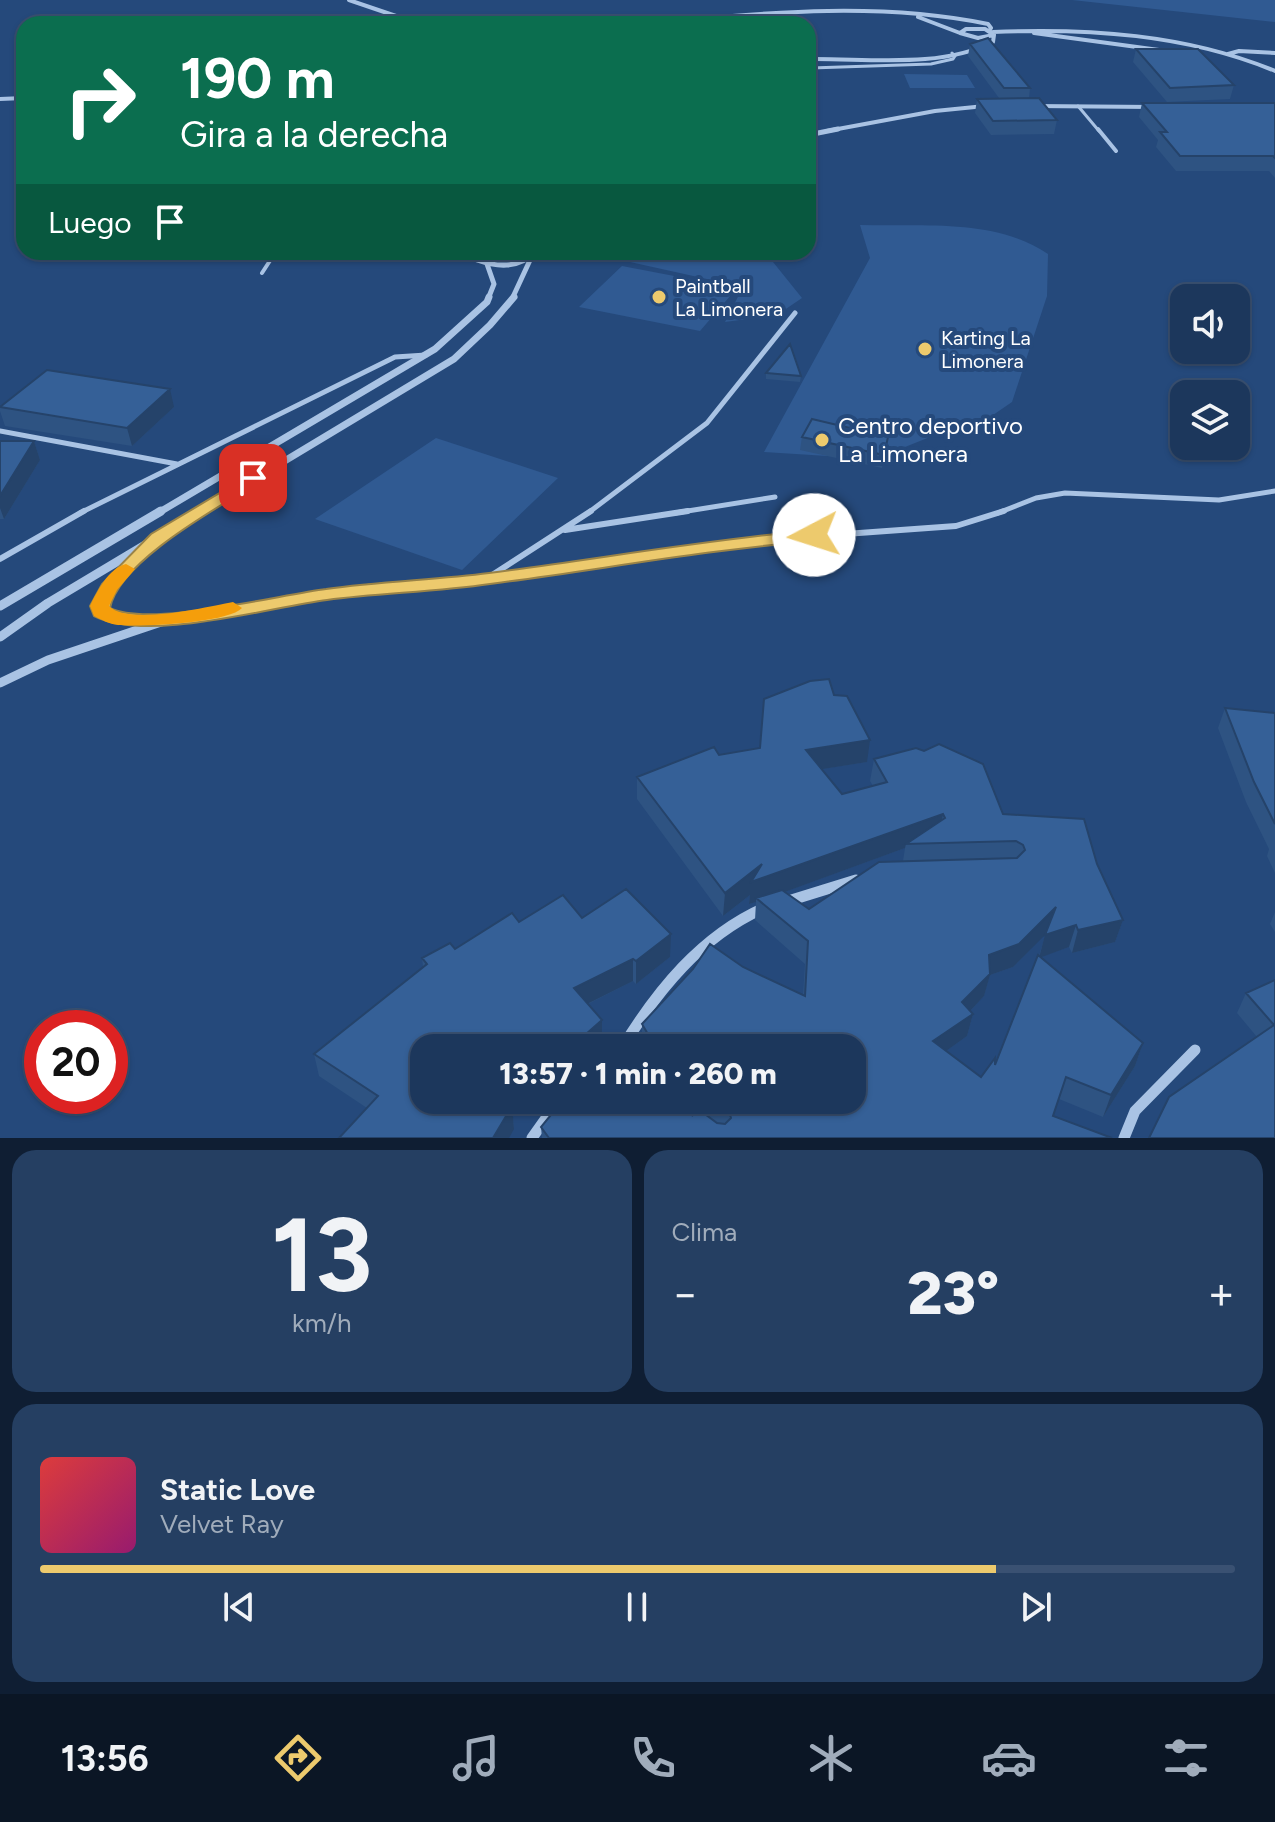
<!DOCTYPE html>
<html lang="es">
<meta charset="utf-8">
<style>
:root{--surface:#1c375c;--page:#253f62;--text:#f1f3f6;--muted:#a0acbb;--line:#3a5172;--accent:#edca6d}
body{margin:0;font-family:Figtree,sans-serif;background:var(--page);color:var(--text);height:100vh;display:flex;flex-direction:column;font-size:30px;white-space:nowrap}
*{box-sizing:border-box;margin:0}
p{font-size:26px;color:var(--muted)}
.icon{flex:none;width:44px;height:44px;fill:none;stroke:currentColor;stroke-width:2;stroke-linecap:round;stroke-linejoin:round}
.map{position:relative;height:1138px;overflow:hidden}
.side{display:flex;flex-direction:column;gap:12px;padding:12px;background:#0f1e33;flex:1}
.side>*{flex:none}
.banner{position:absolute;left:16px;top:16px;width:800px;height:244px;border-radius:24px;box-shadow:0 2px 6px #0004,0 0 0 2px var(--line);background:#0b6e4f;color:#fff;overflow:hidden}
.buttons{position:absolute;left:1170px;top:284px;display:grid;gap:16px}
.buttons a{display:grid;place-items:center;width:80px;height:80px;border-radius:16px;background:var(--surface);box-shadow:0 2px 6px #0004,0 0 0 2px var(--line);font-size:40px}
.speed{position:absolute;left:24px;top:1010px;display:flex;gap:16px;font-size:40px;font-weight:700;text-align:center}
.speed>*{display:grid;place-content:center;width:104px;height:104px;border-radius:50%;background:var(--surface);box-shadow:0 2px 6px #0004,0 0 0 2px var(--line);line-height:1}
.speed .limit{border:12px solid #d22;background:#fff;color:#111}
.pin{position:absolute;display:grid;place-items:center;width:68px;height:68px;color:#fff;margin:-34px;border-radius:16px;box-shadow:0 4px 12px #0006}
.me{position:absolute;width:88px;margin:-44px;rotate:265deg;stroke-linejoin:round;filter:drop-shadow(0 0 6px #0008)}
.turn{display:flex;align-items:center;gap:28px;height:168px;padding:0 32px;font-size:36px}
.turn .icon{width:104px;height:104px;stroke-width:2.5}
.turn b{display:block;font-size:56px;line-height:68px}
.then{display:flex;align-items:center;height:76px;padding:0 32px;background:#0003;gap:16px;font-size:30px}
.big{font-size:60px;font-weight:800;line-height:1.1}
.side .card{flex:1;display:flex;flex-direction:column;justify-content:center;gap:12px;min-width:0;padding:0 28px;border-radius:24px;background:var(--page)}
.side .dial{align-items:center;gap:0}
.dial b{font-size:104px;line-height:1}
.song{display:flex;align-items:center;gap:24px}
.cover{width:96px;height:96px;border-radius:12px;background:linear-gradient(135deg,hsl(0 70% 55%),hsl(320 70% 35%))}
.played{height:8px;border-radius:4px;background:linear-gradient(90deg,var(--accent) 80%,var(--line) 80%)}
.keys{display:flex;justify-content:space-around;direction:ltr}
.heat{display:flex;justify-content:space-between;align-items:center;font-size:44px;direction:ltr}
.side .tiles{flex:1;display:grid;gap:12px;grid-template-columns:1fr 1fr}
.card:last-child{grid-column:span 2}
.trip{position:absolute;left:410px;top:1034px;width:456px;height:80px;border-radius:24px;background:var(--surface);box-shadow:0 2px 6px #0004,0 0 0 2px var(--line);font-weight:800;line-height:80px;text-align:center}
.tabs{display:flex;height:128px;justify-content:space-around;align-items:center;background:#0b1625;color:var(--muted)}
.tabs .icon{width:56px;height:56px}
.tabs .on{color:var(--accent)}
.tabs b{font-size:36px;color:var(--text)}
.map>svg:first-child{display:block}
</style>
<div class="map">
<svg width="1275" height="1138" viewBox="0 0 1275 1138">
<rect width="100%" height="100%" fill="#25497b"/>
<path fill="#305a92" d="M1072 0H1275V22Z
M904 74 967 75 975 88H910Z
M860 225C921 227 996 218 1048 254L1047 296 1012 402 977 426 935 435 875 459 764 452 870 258Z
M621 252H777L773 262 802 298 777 315 725 322 743 287 612 258Z
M622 266 737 288 700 331 579 307Z
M436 438 558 478 462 570 315 519Z"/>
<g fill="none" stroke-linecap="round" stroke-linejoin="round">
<path stroke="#a9c3e4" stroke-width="3" d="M811 68 931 64 953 59 955 56 952 53
M1078 106 1099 131"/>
<path stroke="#a9c3e4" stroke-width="4" d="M1098 129 1116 151
M262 273 273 256 272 252"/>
<path stroke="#a9c3e4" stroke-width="5" d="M0 431 177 464
M80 513 395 357 426 355
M588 513 707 423 795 313
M675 513 775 497
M998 513 1036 498 1065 493 1219 500 1275 491"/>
<path stroke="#a9c3e4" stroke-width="6" d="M565 530 688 511
M0 559 84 511
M486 579 747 541 956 526 1004 511
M170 619 328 594 486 579 591 511"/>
<path stroke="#a9c3e4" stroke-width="4" d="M349 0 396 16 448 24
M918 17 960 33
M635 24C752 14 872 0 988 24L991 28 989 31
M966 29H985L994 35 978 38 960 33Z
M993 32C1088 28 1186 34 1275 71
M1034 33 1159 50
M1228 54 1239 51 1275 53
M808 59C867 58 939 69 993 42L994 35
M0 99 24 98
M1034 106 1153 107
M827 131 935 111 985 106"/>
<path stroke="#a9c3e4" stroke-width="5" d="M808 135 838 129
M456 252 474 259
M472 252 477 260C497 267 519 269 535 252
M487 264 494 284 488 299
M512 299 531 258"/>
<path stroke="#a9c3e4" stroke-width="7" d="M158 513 435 349 487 302 489 297
M198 513 454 359 490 325 514 297"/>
<path stroke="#a9c3e4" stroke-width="9" d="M147 548C129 566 103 583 101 611L116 619H161
M0 606 161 511
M0 637 48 603 202 511
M0 683 48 660 170 619"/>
<path stroke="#a9c3e4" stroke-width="11" d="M785 902 856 880
M622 1048C657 991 701 936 764 908
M532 1138 559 1100
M1124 1138 1135 1111 1195 1050"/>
</g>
<path fill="#2e5382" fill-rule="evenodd" d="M970 44 1030 88 1029 98 1057 120 1054 134 991 135 975 113 977 99 999 98 968 56Z
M1136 49 1234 85 1230 99 1167 102 1133 62Z
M1142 103H1275V178L1269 171H1176L1156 147 1158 140 1139 117Z
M766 373 801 376 800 382 766 379Z
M0 406 174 407 132 446 5 426 0 411Z
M802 437H888L882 468 800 450Z
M0 441H34L40 460 4 519H0Z
M834 695 867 762 822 769 842 794 873 786 870 781 874 759 1003 814 1097 864 1123 920 1115 942 1072 953 1069 947 1040 957 1143 1043 1135 1066 1103 1117 1059 1099 1053 1116 1112 1138H542L541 1127 682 1109 683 1100H852V1048H643L642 1046V1024L743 967 803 996 805 964 755 920 756 902 749 904 750 895 723 916 637 799V777L719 755 760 748ZM905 848 903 861 809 909 784 892ZM1046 933 1039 956 995 1065 981 1077 946 1051 967 1036 973 1014 970 1011 984 996 990 975 1013 967Z
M1225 708 1275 713V873L1267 856 1269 849 1246 802 1218 728Z
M1275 912V932L1270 924Z
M582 918 670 957 636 984 633 981 588 1004 602 1020V1043L599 1046 602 1048H424V1100L512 1106 514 1129 367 1108 319 1076 314 1054 423 967 422 958 455 949 519 922Z
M1275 980V1138L1257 1037 1237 1013 1246 993Z"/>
<path fill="#25436a" d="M170 389 174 407 132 446 127 428Z
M34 441 40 460 4 519 0 508V496Z
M870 740 867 762 804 772 806 750Z
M943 814 939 836 906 844 905 848 760 901 756 898V902L749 904 750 895 723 916 725 893 762 864Z
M1056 907 1050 930 1013 967 990 975 984 996 957 1025 962 1002 989 955Z
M1123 920 1115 942 1072 953 1078 930Z
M1076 925 1069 947 1039 958 1045 935Z
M671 934 670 957 636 984V961Z
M633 959V981L575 1010 574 988Z
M973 1014 967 1036 928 1064 933 1041Z
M602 1020V1043L596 1048 585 1035Z
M1143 1043 1135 1066 1103 1117 1111 1095Z
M512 1106 514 1129 509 1138H493Z"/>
<path fill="#356097" stroke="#25436a" stroke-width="2" d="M412 21 439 24H407Z
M988 38 1030 88H1004L970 44Z
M1136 49H1198L1234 85 1170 88Z
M1039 98 1057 120 993 121 977 99Z
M1142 103H1275V158L1273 156H1180L1160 132H1167Z
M790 344 801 376 766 373Z
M47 370 170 389 127 428 0 407Z
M812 419 888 437 884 455 802 437Z
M0 441H34L0 496Z
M829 679 834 695 847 696 870 740 806 750 842 794 887 782 874 759 916 748 924 751 939 744 983 764 1003 814 1084 819 1097 864 1123 920 1078 930 1076 925 1045 935 1056 907 1019 944 989 955 990 974 962 1002 973 1014 933 1041 981 1077 995 1058V1065L1038 955 1143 1043 1111 1095 1066 1077 1053 1116 1112 1138H549L541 1127 563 1100H671L693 1116 684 1100H686L717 1123 725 1124 731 1118 728 1109 715 1100H852V1048H656L642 1024 693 969 710 944 743 967 805 996 808 941 756 898 782 890 809 909 879 862 1017 858 1025 850 1023 845 1016 841 906 844 945 818 943 814 751 882 762 864 725 893 637 777 714 747 719 755 760 748 764 699 810 681Z
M1225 708 1275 713V824L1254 782Z
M626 889 671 934 636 961 633 959 574 988 602 1020 585 1035 602 1048H538L534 1042 527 1048H424V1100H500L512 1106 493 1138H339L378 1096 314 1054 427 964 422 958 450 943 455 949 512 913 519 922 563 895 582 918Z
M1275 980V1138H1149L1169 1097 1274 1025 1246 993Z"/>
<path fill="#edca6d" stroke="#9a8347" stroke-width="2" d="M253 473 259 475 261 478 259 482C219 507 119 561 110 608 149 628 278 595 326 589 380 581 435 580 489 573 598 559 705 540 814 530L823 535 814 541C706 550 598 570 490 584 436 592 381 593 327 600 266 608 148 643 94 616L90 606 102 584 151 534Z"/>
<path fill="#f59e0b" d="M126 564 135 569 117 590 109 606C128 626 206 607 233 602L242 608C228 623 141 627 118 625 109 624 102 620 94 616L90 606C98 590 108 569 126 564Z"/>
<g fill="#edca6d" stroke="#25497b" stroke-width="3">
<circle cx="659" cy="297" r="8"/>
<circle cx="925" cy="349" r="8"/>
<circle cx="822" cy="440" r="8"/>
</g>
<g text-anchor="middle" stroke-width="8" stroke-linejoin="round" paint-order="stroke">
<g font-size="20" fill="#fff" stroke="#25497b" text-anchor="start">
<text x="675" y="293">Paintball<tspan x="675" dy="23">La Limonera</tspan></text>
<text x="941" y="345">Karting La<tspan x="941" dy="23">Limonera</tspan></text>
</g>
<g font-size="24" fill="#fff" stroke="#25497b" text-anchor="start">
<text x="838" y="434">Centro deportivo<tspan x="838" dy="28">La Limonera</tspan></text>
</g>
</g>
</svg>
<div class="buttons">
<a><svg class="icon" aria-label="sound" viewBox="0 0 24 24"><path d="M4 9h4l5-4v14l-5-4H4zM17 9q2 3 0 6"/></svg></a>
<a><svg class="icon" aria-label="layers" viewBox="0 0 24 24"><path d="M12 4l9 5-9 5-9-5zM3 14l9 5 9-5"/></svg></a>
</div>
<div class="speed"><div class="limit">20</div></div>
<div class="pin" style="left:253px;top:478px;background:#d93025"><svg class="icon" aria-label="arrive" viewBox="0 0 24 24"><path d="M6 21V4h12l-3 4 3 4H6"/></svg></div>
<svg class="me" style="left:814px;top:535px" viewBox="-20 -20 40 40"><circle r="19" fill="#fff"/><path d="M0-13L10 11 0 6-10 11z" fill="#edca6d"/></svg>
<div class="trip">13:57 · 1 min · 260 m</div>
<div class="banner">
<div class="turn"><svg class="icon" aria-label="right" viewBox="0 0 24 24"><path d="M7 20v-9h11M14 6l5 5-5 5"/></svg><div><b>190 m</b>Gira a la derecha</div></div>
<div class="then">Luego<svg class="icon" aria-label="arrive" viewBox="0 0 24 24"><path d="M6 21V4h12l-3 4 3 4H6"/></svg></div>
</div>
</div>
<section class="side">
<div class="tiles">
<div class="card dial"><b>13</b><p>km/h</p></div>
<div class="card"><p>Clima</p>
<div class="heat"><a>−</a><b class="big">23°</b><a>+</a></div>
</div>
<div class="card">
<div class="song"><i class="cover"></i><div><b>Static Love</b><p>Velvet Ray</p></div></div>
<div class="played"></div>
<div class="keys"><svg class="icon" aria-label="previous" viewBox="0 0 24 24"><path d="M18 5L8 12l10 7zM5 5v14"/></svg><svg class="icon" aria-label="pause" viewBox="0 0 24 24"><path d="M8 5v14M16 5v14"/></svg><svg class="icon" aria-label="next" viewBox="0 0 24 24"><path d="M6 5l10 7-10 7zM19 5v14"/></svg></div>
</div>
</div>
</section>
<nav class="tabs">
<b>13:56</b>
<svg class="icon on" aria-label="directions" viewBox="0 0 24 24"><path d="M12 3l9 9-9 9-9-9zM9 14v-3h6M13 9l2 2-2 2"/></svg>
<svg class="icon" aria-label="music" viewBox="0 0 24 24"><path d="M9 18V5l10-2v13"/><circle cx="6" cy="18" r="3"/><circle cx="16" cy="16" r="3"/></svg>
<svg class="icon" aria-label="phone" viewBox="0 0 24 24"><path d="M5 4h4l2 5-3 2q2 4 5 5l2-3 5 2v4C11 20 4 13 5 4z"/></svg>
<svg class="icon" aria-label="climate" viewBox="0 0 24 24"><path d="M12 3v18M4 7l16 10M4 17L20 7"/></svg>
<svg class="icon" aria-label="car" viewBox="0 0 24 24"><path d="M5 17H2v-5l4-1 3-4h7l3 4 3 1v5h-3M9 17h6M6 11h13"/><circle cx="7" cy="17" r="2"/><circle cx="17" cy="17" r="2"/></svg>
<svg class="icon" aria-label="filters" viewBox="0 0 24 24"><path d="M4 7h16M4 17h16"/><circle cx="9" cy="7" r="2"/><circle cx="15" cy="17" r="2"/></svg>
</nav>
